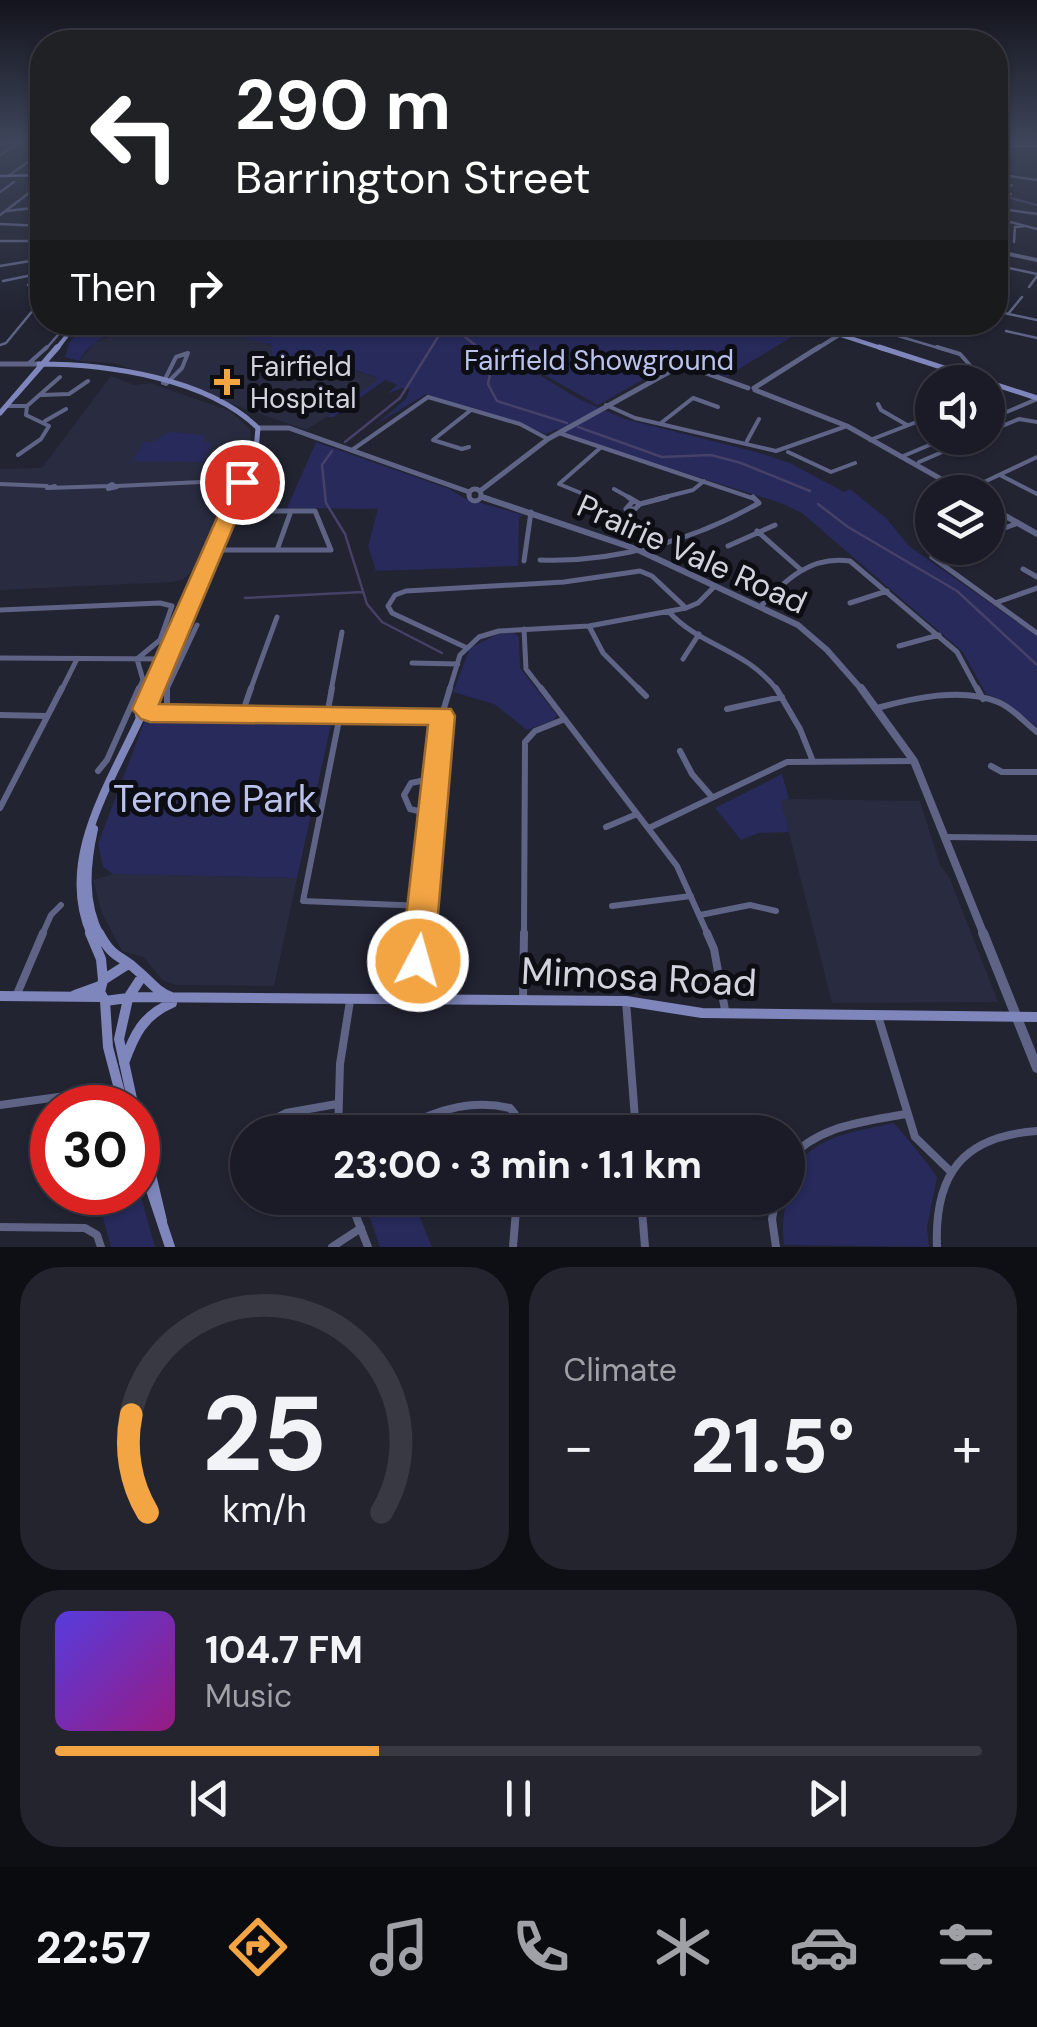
<!DOCTYPE html>
<meta charset="utf-8">
<style>
:root{--surface:#1a1b26;--page:#23242e;--text:#f1f3f6;--muted:#9fa1a7;--line:#383943;--accent:#f3a443}
body{margin:0;font-family:"DM Sans",sans-serif;background:var(--page);color:var(--text);height:100vh;display:flex;flex-direction:column;font-size:38px;white-space:nowrap}
*{box-sizing:border-box;margin:0}
p{font-size:32px;color:var(--muted)}
.icon{flex:none;width:55px;height:55px;fill:none;stroke:currentColor;stroke-width:2;stroke-linecap:round;stroke-linejoin:round}
.map{position:relative;height:1247px;overflow:hidden}
.panel{display:flex;flex-direction:column;gap:20px;padding:20px;background:#0e0f15;flex:1}
.panel>*{flex:none}
.guide{position:absolute;left:30px;top:30px;width:978px;height:305px;border-radius:40px;box-shadow:0 2px 8px #0004,0 0 0 2px var(--line);background:#202124;color:#fff;overflow:hidden}
.tools{position:absolute;left:915px;top:365px;display:grid;gap:20px}
.tools a{display:grid;place-items:center;width:90px;height:90px;border-radius:50%;background:var(--surface);box-shadow:0 2px 8px #0004,0 0 0 2px var(--line);font-size:50px}
.speed{position:absolute;left:30px;top:1085px;display:flex;gap:20px;font-size:50px;font-weight:700;text-align:center}
.speed>*{display:grid;place-content:center;width:130px;height:130px;border-radius:50%;background:var(--surface);box-shadow:0 2px 8px #0004,0 0 0 2px var(--line);line-height:1}
.speed .limit{border:15px solid #d22;background:#fff;color:#111}
.pin{position:absolute;display:grid;place-items:center;width:85px;height:85px;color:#fff;margin:-42px;border:5px solid #fff;border-radius:50%;box-shadow:0 2px 10px #0007}
.me{position:absolute;width:110px;margin:-55px;rotate:6deg;stroke-linejoin:round;filter:drop-shadow(0 0 8px #0008)}
.turn{display:flex;align-items:center;gap:35px;height:210px;padding:0 40px;font-size:45px}
.turn .icon{width:130px;height:130px;stroke-width:2.5}
.turn b{display:block;font-size:70px;line-height:85px}
.then{display:flex;align-items:center;height:95px;padding:0 40px;background:#0003;gap:20px;font-size:38px}
.big{font-size:75px;font-weight:800;line-height:1.1}
.panel .card{flex:1;display:flex;flex-direction:column;justify-content:center;gap:15px;min-width:0;padding:0 35px;border-radius:40px;background:var(--page)}
.panel .dial{align-items:center;gap:0}
.dial svg{height:260px;overflow:visible;fill:none;stroke:var(--line);stroke-width:7;stroke-linecap:round;text-anchor:middle}
.dial text{fill:var(--text);stroke:none}
.song{display:flex;align-items:center;gap:30px}
.cover{width:120px;height:120px;border-radius:15px;background:linear-gradient(135deg,hsl(250 70% 55%),hsl(310 70% 35%))}
.played{height:10px;border-radius:5px;background:linear-gradient(90deg,var(--accent) 35%,var(--line) 35%)}
.keys{display:flex;justify-content:space-around;direction:ltr}
.heat{display:flex;justify-content:space-between;align-items:center;font-size:55px;direction:ltr}
.panel .tiles{flex:1;display:grid;gap:20px;grid-template-columns:1fr 1fr}
.card:last-child{grid-column:span 2}
.trip{position:absolute;left:230px;top:1115px;width:575px;height:100px;border-radius:50px;background:var(--surface);box-shadow:0 2px 8px #0004,0 0 0 2px var(--line);font-weight:800;line-height:100px;text-align:center}
.menu{display:flex;height:160px;justify-content:space-around;align-items:center;background:#0a0b0f;color:var(--muted)}
.menu .icon{width:70px;height:70px}
.menu .active{color:var(--accent)}
.menu b{font-size:45px;color:var(--text)}
.map>svg:first-child{display:block}
</style>
<div class="map">
<svg width="1037" height="1247" viewBox="0 0 1037 1247">
<rect width="100%" height="100%" fill="#222432"/>
<path fill="#292c40" d="M206 325 384 380 306 430 114 363 79 361 94 343 121 330Z
M111 376 134 385 150 383 230 411 250 429 251 444 197 567 182 580 170 582 0 590V469L42 468Z
M789 799 920 801 940 865 950 879 998 1002 832 1003 781 801Z
M113 874 297 878 274 986 176 985 162 980 144 957 122 951 102 913 93 880Z"/>
<path fill="#272a5a" d="M85 322H449V327L463 328 461 323 792 322 808 327 726 377 678 360 598 405 489 344 577 398 625 419 760 453 790 463 844 492 850 489 887 519 909 546 1037 636V727L1004 701 986 694 963 652 802 513 781 503 577 439 557 429 546 434 426 394 375 425 405 400 410 389 402 388 387 394 397 385 385 380 333 417H327L337 407 334 395 347 401 377 381 376 377C349 369 313 351 289 371L271 365 272 345 208 328 169 332 167 328C133 328 98 328 79 361L65 357 69 343Z
M169 432 204 435V443H212L203 462 132 461 144 442H153Z
M316 442 449 489 464 498 523 515 519 517 518 566 376 571 368 546 378 509 287 508Z
M514 633 519 637 520 668 557 715 554 720 527 730 494 704 453 692 470 648 498 634Z
M145 720H332L297 878 113 874 103 867 98 844Z
M782 774 789 799 781 801 789 832 759 833 741 840 715 808Z
M893 1123C898 1126 933 1170 937 1177L927 1227 929 1247 784 1245C781 1225 785 1207 788 1192 796 1138 849 1133 893 1123Z
M138 1186 155 1247H111L103 1218 112 1193 138 1192Z
M363 1198H412L432 1247H380Z"/>
<g fill="none" stroke-linecap="round" stroke-linejoin="round">
<path stroke="#464168" stroke-width="2.5" d="M1017 140 1036 145
M995 194 1037 205
M446 322 493 359 488 384 497 401 567 423
M578 427 662 457 711 455 741 463 810 491
M345 442 400 398 446 324
M332 451 322 465 326 503 345 534 367 604 382 622 442 653
M818 504 848 527 957 591 1037 665
M245 598 363 592"/>
<path stroke="#5f6486" stroke-width="2.5" d="M0 155 24 140
M995 191 1011 194
M0 192 14 182
M999 192 1012 185
M29 193H42
M995 208 1037 214
M6 211 42 207
M995 218 1037 229
M0 224 42 226
M0 241H42
M1014 242 1015 227 1025 226
M30 261 39 242
M995 265 1037 274
M0 266 42 259
M3 281 42 273
M28 285 36 280 33 275
M1029 287 1037 276
M995 311 1037 320
M1008 314 1022 297
M954 322 988 328
M868 327 945 350
M1006 331 1037 338
M0 345 6 343 39 303
M45 350 69 322"/>
<path stroke="#5f6486" stroke-width="4" d="M937 347 960 354 975 371 971 377
M28 364 47 347
M163 383 176 357 188 353 182 368 166 384
M42 395 69 394 88 381
M878 404 881 410 907 425
M606 405 635 418 776 451 847 426
M6 406H27
M27 406 60 377
M988 420 1037 399
M45 421 66 409
M661 423 693 398 718 407
M988 432 1019 419 1037 422
M559 433 755 499
M870 440 932 416
M747 441 759 419
M469 447 462 449 433 440 471 410
M352 450 428 397 520 424 548 439
M788 452 831 472 855 463
M18 455 41 439 49 426 26 415 27 406
M901 457 946 438
M919 462 975 438
M1000 475 1037 494
M0 484 47 486
M112 484 117 487 108 489V486Z
M219 484H241
M55 486 47 488 109 486
M117 486 243 480
M614 489 632 499
M963 492 1037 457
M593 498 559 484 599 449
M657 499 693 490 704 481"/>
<path stroke="#5f6486" stroke-width="5" d="M628 497 640 504 667 497
M633 501 626 509H635L640 504
M757 531 800 569
M988 534 1018 523
M932 542V557L1037 633
M728 546 775 525
M225 550H331L315 511H229
M277 550 291 511
M540 560C614 563 695 540 759 503L753 497
M524 561 531 512
M1023 569 1037 577
M850 603 887 591
M995 603 1037 588
M760 607C786 580 810 555 850 561L957 652 978 691
M0 610 160 603 172 606 160 640 137 659 143 680 138 691
M669 612C701 647 745 648 778 691
M589 626 603 653 641 691
M524 629 526 669 543 691
M899 646 939 635
M465 647 392 613 388 606 395 595 406 591 564 582 640 571 652 576 686 608
M0 658 166 659
M683 659 699 634
M412 663 458 664
M61 691 77 659
M166 691 197 625
M250 691 277 617
M331 691 342 632
M449 691 460 655 479 637 499 631 589 626 686 608 698 603 715 586"/>
<path stroke="#5f6486" stroke-width="6" d="M167 688V713
M541 688 677 866 708 935
M638 688 646 696
M776 688 800 729 812 759
M977 688 983 699
M877 708C913 698 962 687 998 702 1013 708 1024 722 1037 732
M727 709 782 697
M150 713 442 715
M242 714 251 688
M0 715 47 716
M327 715 332 688
M340 715 303 901 423 906
M680 751 692 774 712 797
M991 766 1002 772H1037
M98 771 107 760 139 688
M0 808 62 688
M431 814 410 809 404 795 411 783 435 778
M606 827 637 814
M649 828 787 762 914 761
M944 837 1037 838
M612 906 691 896
M700 915 750 905 776 911
M42 935 51 915 61 905
M420 935 442 715 450 688
M524 935 525 742 535 731 565 719"/>
<path stroke="#5f6486" stroke-width="8" d="M707 933 714 949 725 1010
M17 994 43 933
M414 999 421 933
M523 1000 524 933
M626 1001 636 1132
M878 1016 915 1137 950 1171
M0 1105 66 1096
M266 1123 286 1113 337 1104
M338 1132 340 1064 350 1001
M392 1132C431 1113 467 1098 510 1108L515 1114 517 1132
M788 1160C819 1125 863 1122 906 1114
M349 1198 368 1247
M641 1198 645 1247
M776 1198 772 1219 776 1247
M0 1227 85 1228 97 1235 101 1247
M332 1247 361 1228
M513 1247 517 1198
M937 1247C934 1174 963 1136 1037 1131"/>
<path stroke="#5f6486" stroke-width="2.5" d="M995 174 1037 180
M8 176 42 152
M0 215 42 183"/>
<path stroke="#5f6486" stroke-width="4" d="M995 251 1037 260
M815 350 839 335"/>
<path stroke="#5f6486" stroke-width="5" d="M682 363 689 367 678 366Z
M0 364H39
M689 367 748 388
M754 388 819 347
M755 390 847 426 964 492
M258 428H289L469 492
M469 495a6 6 0 1 1 12 0a6 6 0 1 1-12 0Z
M480 491 548 439 678 367
M482 497 489 499"/>
<path stroke="#5f6486" stroke-width="6" d="M482 497 636 549 798 625 827 650 863 691
M988 506 1037 534"/>
<path stroke="#5f6486" stroke-width="8" d="M861 688 914 761 984 935"/>
<path stroke="#5f6486" stroke-width="10" d="M983 933 1037 1068"/>
<path stroke="#7f86bc" stroke-width="2.5" d="M995 146H1037
M0 176 42 175"/>
<path stroke="#7f86bc" stroke-width="4" d="M801 322 887 350
M55 350 66 337
M56 350 77 322"/>
<path stroke="#7f86bc" stroke-width="5" d="M879 347 1037 398
M39 364C107 364 207 378 258 428L256 450 235 499
M15 396 58 347
M0 413 57 347"/>
<path stroke="#7f86bc" stroke-width="6" d="M152 691 236 497"/>
<path stroke="#7f86bc" stroke-width="8" d="M144 709 153 688
M147 709 148 715H139L141 710Z
M94 829C86 865 83 902 100 935
M91 935C58 860 110 784 141 716"/>
<path stroke="#7f86bc" stroke-width="10" d="M90 933 101 959 103 980
M99 933C114 961 121 954 139 972 151 982 156 991 171 997
M125 966 103 980 100 992 105 1001 128 998 141 978
M75 995 100 986
M0 996 101 997
M131 997 626 1001 702 1013 1037 1017
M128 999 119 1039 134 1108
M105 1001 108 1047 124 1108
M124 1063C134 1035 143 1015 172 1003
M138 1120 162 1221
M138 1151 170 1247"/>
</g>
<linearGradient id="sky" x2="0" y2="1"><stop stop-color="#13141c"/><stop offset="0.45" stop-color="#3e455a"/><stop offset="1" stop-color="#3e455a" stop-opacity="0"/></linearGradient>
<rect width="1037" height="314" fill="url(#sky)"/>
<path fill="#f3a443" stroke="#9e6b2c" stroke-width="2.5" d="M242 476 252 482 159 704 451 709 455 716 434 961 429 972 418 976 406 972 401 961 428 725 150 722 141 719 132 709 233 482Z"/>
<path fill="#f3a443" stroke="#0d0e14" stroke-width="4" d="M222 367h10v10h10v10h-10v10h-10v-10h-10v-10h10z"/>
<g text-anchor="middle" stroke-width="10" stroke-linejoin="round" paint-order="stroke">
<g font-size="28" fill="#bbc2ec" stroke="#0d0e14">
<text x="599" y="370">Fairfield Showground</text>
</g>
<g font-size="28" fill="#d1d3dd" stroke="#0d0e14" text-anchor="start">
<text x="250" y="376">Fairfield<tspan x="250" dy="32">Hospital</tspan></text>
</g>
<g font-size="32" fill="#d1d3dd" stroke="#0d0e14">
<text transform="translate(692 554) rotate(24)" y="11">Prairie Vale Road</text>
</g>
<g font-size="38" fill="#bbc2ec" stroke="#0d0e14">
<text x="215" y="812">Terone Park</text>
</g>
<g font-size="38" fill="#d1d3dd" stroke="#0d0e14">
<text transform="translate(639 977) rotate(3)" y="13">Mimosa Road</text>
</g>
</g>
</svg>
<div class="tools">
<a><svg class="icon" aria-label="sound" viewBox="0 0 24 24"><path d="M4 9h4l5-4v14l-5-4H4zM17 9q2 3 0 6"/></svg></a>
<a><svg class="icon" aria-label="layers" viewBox="0 0 24 24"><path d="M12 4l9 5-9 5-9-5zM3 14l9 5 9-5"/></svg></a>
</div>
<div class="speed"><div class="limit">30</div></div>
<div class="pin" style="left:242px;top:482px;background:#d93025"><svg class="icon" aria-label="arrive" viewBox="0 0 24 24"><path d="M6 21V4h12l-3 4 3 4H6"/></svg></div>
<svg class="me" style="left:418px;top:961px" viewBox="-20 -20 40 40"><circle r="17" fill="#f3a443" stroke="#fff" stroke-width="3"/><path d="M0-11L8 9 0 5-8 9z" fill="#fff"/></svg>
<div class="trip">23:00 · 3 min · 1.1 km</div>
<div class="guide">
<div class="turn"><svg class="icon" aria-label="left" viewBox="0 0 24 24"><path d="M17 20v-9H6M10 6l-5 5 5 5"/></svg><div><b>290 m</b>Barrington Street</div></div>
<div class="then">Then<svg class="icon" aria-label="right" viewBox="0 0 24 24"><path d="M7 20v-9h11M14 6l5 5-5 5"/></svg></div>
</div>
</div>
<section class="panel">
<div class="tiles">
<div class="card dial"><svg viewBox="0 0 100 80">
<path d="M14 69A42 42 0 1 1 86 69"/>
<path d="M14 69A42 42 0 0 1 9 39" stroke="#f3a443"/>
<text x="50" y="56" font-size="32" font-weight="700">25</text>
<text x="50" y="72" font-size="11">km/h</text>
</svg></div>
<div class="card"><p>Climate</p>
<div class="heat"><a>−</a><b class="big">21.5°</b><a>+</a></div>
</div>
<div class="card">
<div class="song"><i class="cover"></i><div><b>104.7 FM</b><p>Music</p></div></div>
<div class="played"></div>
<div class="keys"><svg class="icon" aria-label="previous" viewBox="0 0 24 24"><path d="M18 5L8 12l10 7zM5 5v14"/></svg><svg class="icon" aria-label="pause" viewBox="0 0 24 24"><path d="M8 5v14M16 5v14"/></svg><svg class="icon" aria-label="next" viewBox="0 0 24 24"><path d="M6 5l10 7-10 7zM19 5v14"/></svg></div>
</div>
</div>
</section>
<nav class="menu">
<b>22:57</b>
<svg class="icon active" aria-label="directions" viewBox="0 0 24 24"><path d="M12 3l9 9-9 9-9-9zM9 14v-3h6M13 9l2 2-2 2"/></svg>
<svg class="icon" aria-label="music" viewBox="0 0 24 24"><path d="M9 18V5l10-2v13"/><circle cx="6" cy="18" r="3"/><circle cx="16" cy="16" r="3"/></svg>
<svg class="icon" aria-label="phone" viewBox="0 0 24 24"><path d="M5 4h4l2 5-3 2q2 4 5 5l2-3 5 2v4C11 20 4 13 5 4z"/></svg>
<svg class="icon" aria-label="climate" viewBox="0 0 24 24"><path d="M12 3v18M4 7l16 10M4 17L20 7"/></svg>
<svg class="icon" aria-label="car" viewBox="0 0 24 24"><path d="M5 17H2v-5l4-1 3-4h7l3 4 3 1v5h-3M9 17h6M6 11h13"/><circle cx="7" cy="17" r="2"/><circle cx="17" cy="17" r="2"/></svg>
<svg class="icon" aria-label="filters" viewBox="0 0 24 24"><path d="M4 7h16M4 17h16"/><circle cx="9" cy="7" r="2"/><circle cx="15" cy="17" r="2"/></svg>
</nav>
